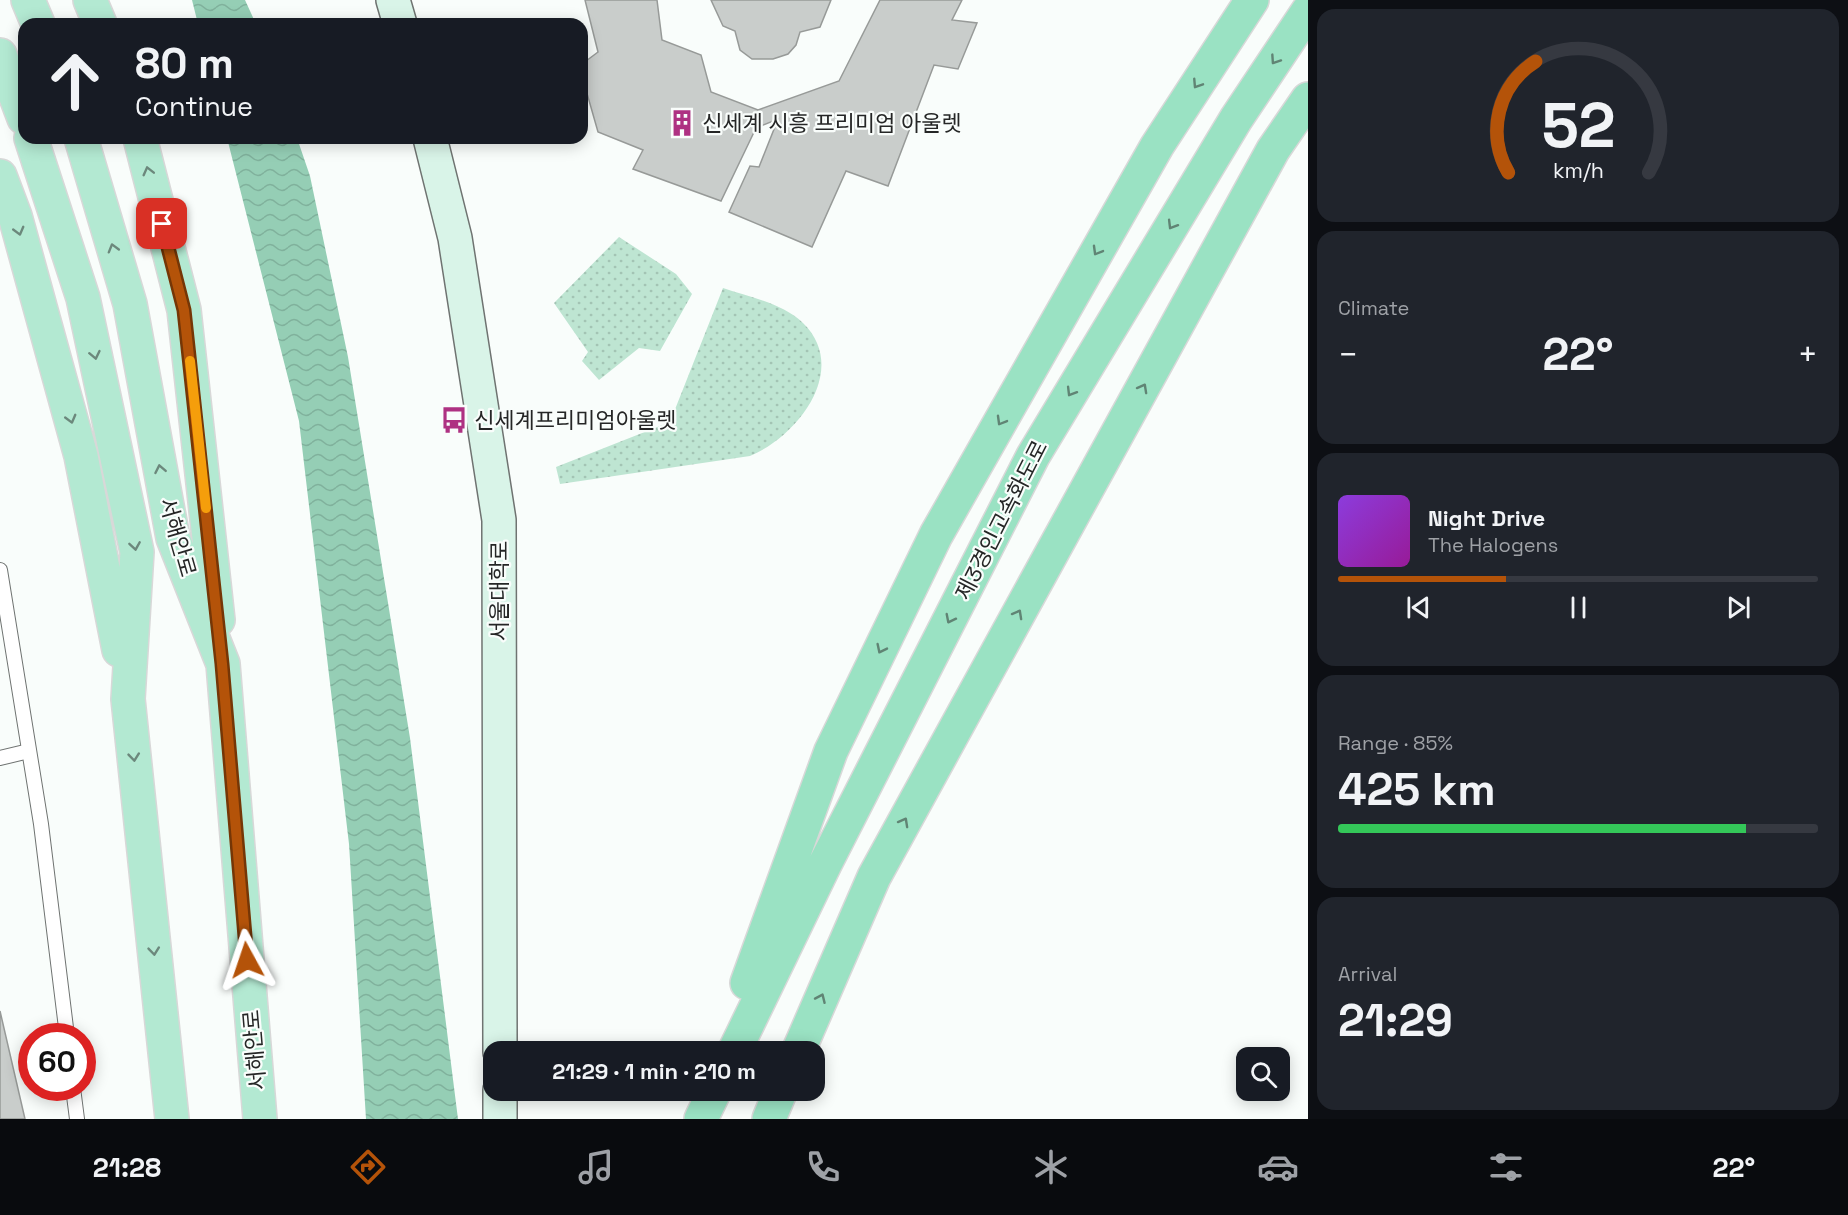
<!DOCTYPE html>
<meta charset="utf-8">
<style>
:root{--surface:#171b24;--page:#20242c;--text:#f1f3f6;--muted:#9ea1a6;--line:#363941;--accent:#b45309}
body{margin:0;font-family:"Space Grotesk","Noto Sans KR",sans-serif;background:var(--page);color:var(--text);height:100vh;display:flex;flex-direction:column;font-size:22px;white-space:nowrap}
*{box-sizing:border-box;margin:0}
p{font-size:20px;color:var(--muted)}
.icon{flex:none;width:33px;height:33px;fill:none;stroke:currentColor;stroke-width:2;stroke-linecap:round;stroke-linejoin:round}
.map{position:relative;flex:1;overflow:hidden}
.panel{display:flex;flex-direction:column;gap:9px;padding:9px;background:#0d0f14;width:540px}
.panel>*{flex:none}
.banner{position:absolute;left:18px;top:18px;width:570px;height:126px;border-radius:18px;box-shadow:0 3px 15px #0003;background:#171b24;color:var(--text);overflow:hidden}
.controls{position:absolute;left:1236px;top:1047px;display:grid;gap:12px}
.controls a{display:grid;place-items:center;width:54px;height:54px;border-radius:12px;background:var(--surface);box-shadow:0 3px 15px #0003;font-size:30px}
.speed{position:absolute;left:18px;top:1023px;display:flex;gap:12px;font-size:30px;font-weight:700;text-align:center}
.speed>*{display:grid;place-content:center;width:78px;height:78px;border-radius:50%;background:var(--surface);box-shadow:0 3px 15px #0003;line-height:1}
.speed .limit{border:9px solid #d22;background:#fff;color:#111}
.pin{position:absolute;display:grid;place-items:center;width:51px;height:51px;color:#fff;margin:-26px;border-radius:12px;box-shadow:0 3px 9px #0006}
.me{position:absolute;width:66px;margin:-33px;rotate:355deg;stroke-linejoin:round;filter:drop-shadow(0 0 4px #0008)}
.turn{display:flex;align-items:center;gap:21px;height:126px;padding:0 18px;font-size:27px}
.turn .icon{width:78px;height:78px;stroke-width:2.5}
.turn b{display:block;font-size:42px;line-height:51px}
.big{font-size:45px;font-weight:700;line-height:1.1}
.panel .widget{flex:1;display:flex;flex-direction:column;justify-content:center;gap:9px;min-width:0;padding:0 21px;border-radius:18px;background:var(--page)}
.panel .dial{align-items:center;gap:0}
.dial svg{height:156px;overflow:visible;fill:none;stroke:var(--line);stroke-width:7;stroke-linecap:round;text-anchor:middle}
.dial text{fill:var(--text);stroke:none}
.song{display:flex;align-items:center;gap:18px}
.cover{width:72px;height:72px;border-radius:9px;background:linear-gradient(135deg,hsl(270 70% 55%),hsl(300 70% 35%))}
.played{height:6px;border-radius:3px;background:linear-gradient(90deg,var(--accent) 35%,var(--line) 35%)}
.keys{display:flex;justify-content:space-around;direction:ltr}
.heat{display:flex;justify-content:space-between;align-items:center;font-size:33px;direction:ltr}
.charge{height:9px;border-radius:4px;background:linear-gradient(90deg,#34c759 85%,var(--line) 0)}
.trip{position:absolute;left:483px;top:1041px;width:342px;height:60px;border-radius:18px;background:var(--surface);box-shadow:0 3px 15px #0003;font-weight:700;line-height:60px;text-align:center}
.tabs{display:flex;height:96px;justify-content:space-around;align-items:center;background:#090b0e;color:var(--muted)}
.tabs .icon{width:42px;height:42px}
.tabs .current{color:var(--accent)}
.tabs b{font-size:27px;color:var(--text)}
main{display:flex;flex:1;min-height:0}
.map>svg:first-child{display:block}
</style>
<main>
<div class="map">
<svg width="1308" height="1119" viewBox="0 0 1308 1119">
<defs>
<pattern id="park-dots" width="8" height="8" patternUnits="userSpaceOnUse" patternTransform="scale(1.5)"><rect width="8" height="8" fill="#bee5d2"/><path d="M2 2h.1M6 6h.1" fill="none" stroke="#a3c4b4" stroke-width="1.8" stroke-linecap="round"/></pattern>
<pattern id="water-waves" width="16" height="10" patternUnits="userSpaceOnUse" patternTransform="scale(1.5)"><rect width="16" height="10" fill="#95ceb5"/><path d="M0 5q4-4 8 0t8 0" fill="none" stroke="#80b19c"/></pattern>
</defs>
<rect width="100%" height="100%" fill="#f9fdfb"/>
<path fill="url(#park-dots)" d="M619 237 676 274 692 294 660 351 639 348 599 380 582 361 588 352 554 303Z
M723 288C749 297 782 303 803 323 850 369 798 436 750 456L560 484 556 467 670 422Z"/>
<path fill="url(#water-waves)" d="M192 0H245L256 24H198Z
M227 138H297L310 176 348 357 410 738 458 1119H366L349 844 299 421Z"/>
<path fill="#c9cdcb" stroke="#979a98" stroke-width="1.5" d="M585 0H657L662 40 701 55 711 92 758 110 839 81 880 0H962L952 20 977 23 958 69 934 65 888 186 846 171 812 247 729 212 750 166 759 167 778 119 756 128 721 201 633 169 643 150 598 132 582 76V64L598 52Z
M711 0H831L820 27 800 32 796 45 788 54 773 59H752L740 50 735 31 723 26Z
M0 1011 25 1119H0Z"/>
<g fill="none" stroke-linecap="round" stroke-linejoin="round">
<defs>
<path id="service" d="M0 570 41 824 67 1036
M0 758 29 751
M73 1088 77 1119"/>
<path id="secondary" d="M393 0 400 24
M430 138 455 238 499 520 500 1052
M500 1090V1119"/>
<path id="primary" d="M28 0 38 24
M90 0 100 24
M0 55 24 118
M31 138 83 298 137 552 128 699 172 1119
M81 138 130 304 173 538 223 664 260 1119
M140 138 184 310 218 620
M0 176 15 216 81 456 119 650"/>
<path id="trunk" d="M747 983 831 751 936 535 1157 146 1252 0
M734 1052 825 864 1033 456 1236 119 1308 11
M798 1052 874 877 1273 150 1308 99
M701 1119 715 1090
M769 1119 781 1090"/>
</defs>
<use href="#service" stroke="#6f7371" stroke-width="16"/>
<use href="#secondary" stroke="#6f7371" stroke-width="36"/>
<use href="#primary" stroke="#d8d8d8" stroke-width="36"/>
<use href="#trunk" stroke="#d8d8d8" stroke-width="36"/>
<use href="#service" stroke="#fff" stroke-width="14"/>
<use href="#secondary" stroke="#d9f4e8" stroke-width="33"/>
<use href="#primary" stroke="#b3e9d2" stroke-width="33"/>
<use href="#trunk" stroke="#9ae2c3" stroke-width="33"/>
</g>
<defs><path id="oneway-chevron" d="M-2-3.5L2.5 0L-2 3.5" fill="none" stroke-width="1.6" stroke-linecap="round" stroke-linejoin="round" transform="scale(1.5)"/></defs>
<g stroke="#608474">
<use href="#oneway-chevron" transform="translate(1275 60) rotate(124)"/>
<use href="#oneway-chevron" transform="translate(1197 84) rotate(123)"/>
<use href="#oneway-chevron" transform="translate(1172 225) rotate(121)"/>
<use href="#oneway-chevron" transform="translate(1097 251) rotate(120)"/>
<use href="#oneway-chevron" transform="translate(1143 388) rotate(-61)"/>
<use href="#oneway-chevron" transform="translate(1071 392) rotate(121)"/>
<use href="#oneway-chevron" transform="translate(1001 421) rotate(120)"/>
<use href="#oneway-chevron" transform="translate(1018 614) rotate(-61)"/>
<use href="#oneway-chevron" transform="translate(950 619) rotate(117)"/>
<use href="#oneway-chevron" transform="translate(881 649) rotate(116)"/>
<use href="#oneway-chevron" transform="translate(904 822) rotate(-61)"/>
<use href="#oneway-chevron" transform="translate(821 998) rotate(-66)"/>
</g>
<g stroke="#6c887c">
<use href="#oneway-chevron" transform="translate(148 171) rotate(-104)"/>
<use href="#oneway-chevron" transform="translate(19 231) rotate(75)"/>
<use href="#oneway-chevron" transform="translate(113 248) rotate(-106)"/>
<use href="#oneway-chevron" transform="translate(95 355) rotate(78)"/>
<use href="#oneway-chevron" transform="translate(71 419) rotate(75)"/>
<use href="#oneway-chevron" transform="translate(160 469) rotate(-101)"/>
<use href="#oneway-chevron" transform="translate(135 546) rotate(81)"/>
<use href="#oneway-chevron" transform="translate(134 757) rotate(84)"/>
<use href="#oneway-chevron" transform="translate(154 951) rotate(84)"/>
</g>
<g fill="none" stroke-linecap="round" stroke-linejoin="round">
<defs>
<path id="route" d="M162 224 184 310 222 664 247 960"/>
</defs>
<use href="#route" stroke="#753606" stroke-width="15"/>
<use href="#route" stroke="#b45309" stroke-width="10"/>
<path stroke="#f59e0b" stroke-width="10" d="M190 361 206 508"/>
</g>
<defs>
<symbol id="building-bare" viewBox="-9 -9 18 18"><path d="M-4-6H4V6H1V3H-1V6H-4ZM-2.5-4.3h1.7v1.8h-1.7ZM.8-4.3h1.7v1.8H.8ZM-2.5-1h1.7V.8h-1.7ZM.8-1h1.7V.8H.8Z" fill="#ae3182" stroke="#f9fdfb" stroke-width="2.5" paint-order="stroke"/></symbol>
<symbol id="bus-bare" viewBox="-9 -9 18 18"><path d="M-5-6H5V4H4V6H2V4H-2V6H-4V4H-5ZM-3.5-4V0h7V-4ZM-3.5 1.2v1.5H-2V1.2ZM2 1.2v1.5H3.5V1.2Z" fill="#ae3182" stroke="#f9fdfb" stroke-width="2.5" paint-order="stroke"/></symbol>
</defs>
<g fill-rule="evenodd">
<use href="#building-bare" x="663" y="104" width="38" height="38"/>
<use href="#bus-bare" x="435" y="401" width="38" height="38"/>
</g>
<g text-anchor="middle" stroke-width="4.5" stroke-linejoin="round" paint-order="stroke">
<g font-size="22" fill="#252626" stroke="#f9fdfb" text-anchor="start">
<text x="702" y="131">신세계 시흥 프리미엄 아울렛</text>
<text x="474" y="428">신세계프리미엄아울렛</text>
</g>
<g font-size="22" fill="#252626" stroke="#f9fdfb">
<text transform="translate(1001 520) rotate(-63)" y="8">제3경인고속화도로</text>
<text transform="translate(178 537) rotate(74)" y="8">서해안로</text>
<text transform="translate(499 591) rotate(-90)" y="8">서울대학로</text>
<text transform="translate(254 1050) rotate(-95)" y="8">서해안로</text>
</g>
</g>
</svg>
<div class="controls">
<a><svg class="icon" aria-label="search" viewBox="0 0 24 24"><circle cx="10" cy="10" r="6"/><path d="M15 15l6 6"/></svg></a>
</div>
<div class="speed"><div class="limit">60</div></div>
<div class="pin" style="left:162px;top:224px;background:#d93025"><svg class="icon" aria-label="arrive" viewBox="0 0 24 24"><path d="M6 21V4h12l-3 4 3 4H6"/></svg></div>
<svg class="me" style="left:247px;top:960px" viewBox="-20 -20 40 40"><path d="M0-17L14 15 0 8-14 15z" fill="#b45309" stroke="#fff" stroke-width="4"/></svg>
<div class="trip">21:29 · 1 min · 210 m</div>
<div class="banner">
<div class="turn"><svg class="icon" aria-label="ahead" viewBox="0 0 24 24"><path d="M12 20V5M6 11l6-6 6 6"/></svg><div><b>80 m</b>Continue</div></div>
</div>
</div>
<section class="panel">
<div class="widget dial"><svg viewBox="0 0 100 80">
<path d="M14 69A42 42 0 1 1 86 69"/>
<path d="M14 69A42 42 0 0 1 28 12" stroke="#b45309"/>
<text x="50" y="56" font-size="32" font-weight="700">52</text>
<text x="50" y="72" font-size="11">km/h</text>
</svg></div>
<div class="widget"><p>Climate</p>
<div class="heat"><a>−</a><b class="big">22°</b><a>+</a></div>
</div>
<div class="widget">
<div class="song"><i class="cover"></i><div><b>Night Drive</b><p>The Halogens</p></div></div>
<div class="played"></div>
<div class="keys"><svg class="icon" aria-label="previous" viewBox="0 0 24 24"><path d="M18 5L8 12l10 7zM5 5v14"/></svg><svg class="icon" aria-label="pause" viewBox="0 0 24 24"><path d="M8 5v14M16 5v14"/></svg><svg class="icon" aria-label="next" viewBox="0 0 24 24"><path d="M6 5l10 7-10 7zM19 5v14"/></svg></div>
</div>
<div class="widget"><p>Range · 85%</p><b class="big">425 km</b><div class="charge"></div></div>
<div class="widget"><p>Arrival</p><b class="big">21:29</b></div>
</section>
</main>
<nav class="tabs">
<b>21:28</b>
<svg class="icon current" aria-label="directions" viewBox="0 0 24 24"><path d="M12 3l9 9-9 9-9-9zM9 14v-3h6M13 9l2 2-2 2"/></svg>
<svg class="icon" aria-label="music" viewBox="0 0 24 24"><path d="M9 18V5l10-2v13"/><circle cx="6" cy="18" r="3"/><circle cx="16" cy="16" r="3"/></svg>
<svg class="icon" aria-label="phone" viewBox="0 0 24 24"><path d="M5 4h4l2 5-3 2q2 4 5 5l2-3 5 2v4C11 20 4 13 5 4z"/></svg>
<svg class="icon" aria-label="climate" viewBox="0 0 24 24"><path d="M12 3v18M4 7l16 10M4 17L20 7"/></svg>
<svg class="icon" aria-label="car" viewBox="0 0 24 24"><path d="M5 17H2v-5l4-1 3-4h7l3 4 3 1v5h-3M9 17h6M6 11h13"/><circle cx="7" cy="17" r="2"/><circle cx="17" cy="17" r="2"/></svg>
<svg class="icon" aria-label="filters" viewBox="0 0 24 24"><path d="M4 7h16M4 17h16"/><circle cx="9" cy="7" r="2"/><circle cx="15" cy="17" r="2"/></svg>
<b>22°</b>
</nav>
